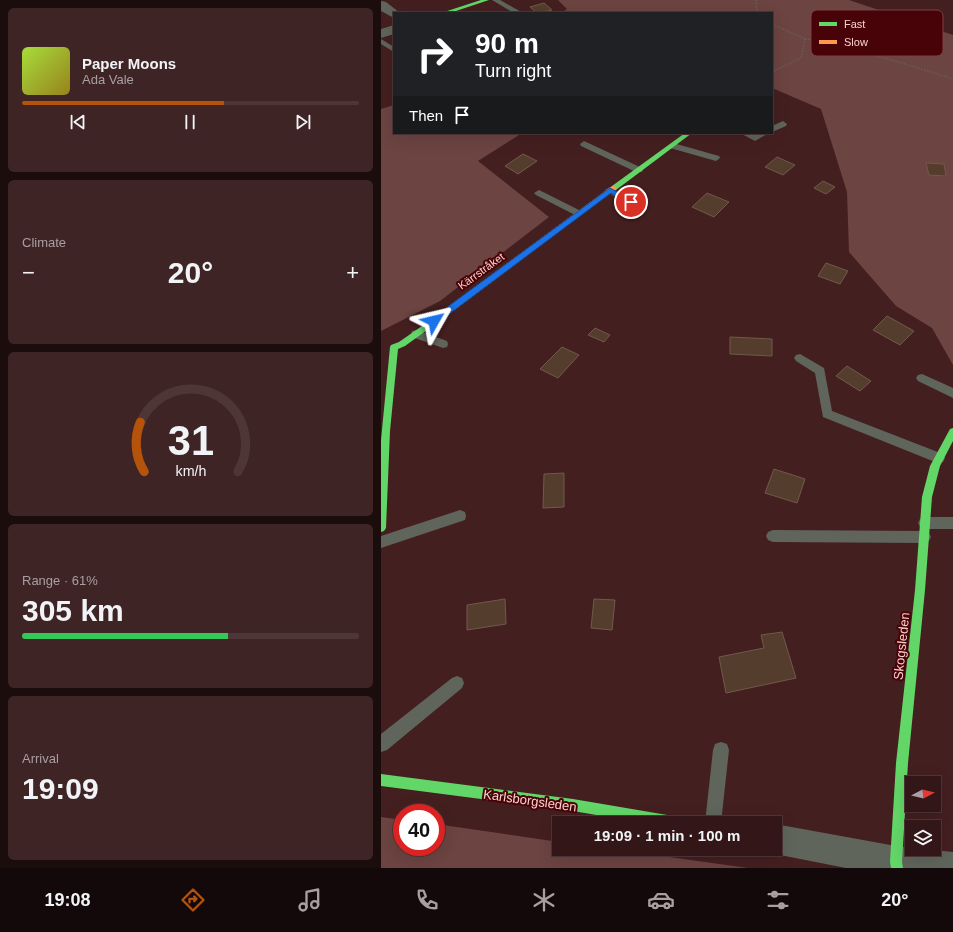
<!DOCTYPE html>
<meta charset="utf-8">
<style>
:root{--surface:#331718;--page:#3e2425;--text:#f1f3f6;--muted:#a99fa2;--line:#4e3637;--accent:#b45309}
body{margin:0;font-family:Helvetica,sans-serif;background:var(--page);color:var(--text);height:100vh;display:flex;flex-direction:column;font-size:15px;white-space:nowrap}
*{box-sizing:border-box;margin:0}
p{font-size:13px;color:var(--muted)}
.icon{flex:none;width:22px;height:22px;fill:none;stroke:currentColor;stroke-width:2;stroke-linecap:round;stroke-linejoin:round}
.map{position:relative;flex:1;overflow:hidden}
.details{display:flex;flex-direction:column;gap:8px;padding:8px;background:#1c0d0d;width:381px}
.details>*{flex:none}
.guide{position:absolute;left:12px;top:12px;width:380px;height:122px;border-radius:0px;box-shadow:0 4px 16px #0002,0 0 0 1px var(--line);background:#202124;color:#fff;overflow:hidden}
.needle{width:26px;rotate:83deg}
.buttons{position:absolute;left:524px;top:776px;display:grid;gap:8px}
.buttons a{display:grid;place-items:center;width:36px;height:36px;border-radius:0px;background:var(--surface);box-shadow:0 4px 16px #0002,0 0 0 1px var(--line);font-size:20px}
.speed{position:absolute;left:12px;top:804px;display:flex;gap:8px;font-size:20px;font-weight:700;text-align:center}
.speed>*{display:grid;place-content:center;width:52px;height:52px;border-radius:50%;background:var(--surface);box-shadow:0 4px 16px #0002,0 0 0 1px var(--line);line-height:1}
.speed .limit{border:6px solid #d22;background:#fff;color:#111}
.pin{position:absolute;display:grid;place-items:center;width:34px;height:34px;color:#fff;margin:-17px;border:2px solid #fff;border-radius:50%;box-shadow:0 1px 4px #0007}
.me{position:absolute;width:44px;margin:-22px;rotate:53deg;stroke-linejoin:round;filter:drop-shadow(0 0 3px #0008)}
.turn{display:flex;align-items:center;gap:14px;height:84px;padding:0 16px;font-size:18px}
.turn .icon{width:52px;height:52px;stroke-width:2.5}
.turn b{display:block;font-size:28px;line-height:34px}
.then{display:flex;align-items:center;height:38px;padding:0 16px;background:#0003;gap:8px;font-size:15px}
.big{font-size:30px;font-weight:600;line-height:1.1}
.details .tile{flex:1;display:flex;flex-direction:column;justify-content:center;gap:6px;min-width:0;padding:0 14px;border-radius:6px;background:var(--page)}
.details .dial{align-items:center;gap:0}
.dial svg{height:104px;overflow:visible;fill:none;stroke:var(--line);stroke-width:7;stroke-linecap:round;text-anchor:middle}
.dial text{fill:var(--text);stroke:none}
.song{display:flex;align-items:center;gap:12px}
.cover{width:48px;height:48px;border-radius:6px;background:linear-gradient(135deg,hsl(80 70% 55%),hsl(50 70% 35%))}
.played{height:4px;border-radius:2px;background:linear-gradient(90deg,var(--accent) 60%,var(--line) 60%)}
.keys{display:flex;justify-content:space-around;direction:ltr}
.heat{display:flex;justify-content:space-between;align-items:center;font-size:22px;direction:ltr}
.charge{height:6px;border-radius:3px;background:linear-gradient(90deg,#34c759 61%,var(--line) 0)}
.trip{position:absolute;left:171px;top:816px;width:230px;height:40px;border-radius:0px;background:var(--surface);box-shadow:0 4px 16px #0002,0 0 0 1px var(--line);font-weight:600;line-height:40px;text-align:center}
.tabs{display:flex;height:64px;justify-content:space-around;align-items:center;background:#14090a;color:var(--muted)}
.tabs .icon{width:28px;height:28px}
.tabs .on{color:var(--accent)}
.tabs b{font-size:18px;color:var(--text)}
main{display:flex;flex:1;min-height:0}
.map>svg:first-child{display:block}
</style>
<main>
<section class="details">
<div class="tile">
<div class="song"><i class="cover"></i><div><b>Paper Moons</b><p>Ada Vale</p></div></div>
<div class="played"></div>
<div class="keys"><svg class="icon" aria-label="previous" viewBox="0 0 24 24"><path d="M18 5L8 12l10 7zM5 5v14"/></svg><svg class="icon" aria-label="pause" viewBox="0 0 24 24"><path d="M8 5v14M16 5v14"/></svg><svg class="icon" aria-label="next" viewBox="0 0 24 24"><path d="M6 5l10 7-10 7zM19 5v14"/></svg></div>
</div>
<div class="tile"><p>Climate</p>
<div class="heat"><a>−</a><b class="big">20°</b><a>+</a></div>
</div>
<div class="tile dial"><svg viewBox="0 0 100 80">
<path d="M14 69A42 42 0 1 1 86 69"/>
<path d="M14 69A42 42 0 0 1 11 31" stroke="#b45309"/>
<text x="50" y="56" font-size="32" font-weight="700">31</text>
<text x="50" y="72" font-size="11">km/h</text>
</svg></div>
<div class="tile"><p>Range · 61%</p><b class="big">305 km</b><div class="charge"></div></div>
<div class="tile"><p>Arrival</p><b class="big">19:09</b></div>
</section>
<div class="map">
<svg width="572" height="868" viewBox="0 0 572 868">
<rect width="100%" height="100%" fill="#441f20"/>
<path fill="#6c4442" d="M177 0H468L572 35V365L551 328 515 306 468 252 466 192 440 109 391 88V13H180L186 9Z
M13 105V133H141L97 161 168 217 59 301 0 331V109Z
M0 817 21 820V847H55V824L178 842V849H231L367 868H0Z"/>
<path fill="#553d2d" stroke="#71594c" d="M163 3 171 10 156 13 149 7Z
M142 154 156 161 137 174 124 166Z
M396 157 414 165 402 175 384 167Z
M545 163 563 164 565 176 548 175Z
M442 181 454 187 445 194 433 188Z
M326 193 348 202 333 217 311 207Z
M445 263 467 271 459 284 437 276Z
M506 316 533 331 519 345 492 330Z
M214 328 229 335 223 342 207 335Z
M349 337 391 339V356L349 354Z
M181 347 198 355 177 378 159 369Z
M466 366 490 381 479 391 455 376Z
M393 469 424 479 416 503 384 493Z
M183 473V507L162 508 163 474Z
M124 599 125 624 86 630V605Z
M213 599 234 600 231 630 210 628Z
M401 632 415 678 345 693 338 657 383 648 380 635Z"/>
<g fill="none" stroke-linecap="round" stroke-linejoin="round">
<path stroke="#685d57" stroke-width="1.5" stroke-dasharray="1.5 1.5" stroke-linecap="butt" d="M375 0 376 13
M391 24 424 39 420 58 391 72
M424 39C475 49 523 63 572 79"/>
<path fill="#60655b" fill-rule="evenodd" d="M111 0H119L142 13H133Z
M0 39 13 47V52L0 44Z
M402 121 406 124 405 126 391 132V126Z
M359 133H370L374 135 377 133H388L374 141Z
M203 141 261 168 262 170 261 172H255L200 146 199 144Z
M292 143 338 156 339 158 335 161 289 148 288 146Z
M229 187 263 206 265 208 263 210H257L226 192 224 190Z
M158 190 200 211 202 213 197 216 194 215 155 195 153 193Z
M35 330 66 341 67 344 66 347 62 348 31 337 30 334 31 331Z
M419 354 443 368 451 411 562 454 564 458 562 462 558 463 554 462 442 417 434 373 415 361 413 358 415 355Z
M541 374 572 388V398L537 381 535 378 537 375Z
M79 510 84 512 85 516 84 520 0 548V536Z
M544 517H572V529H544L539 527 537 523 539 519Z
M392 530 543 531 548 533 550 537 548 541 543 543 392 542 387 540 385 536 387 532Z
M76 676 81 678 83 683 81 688 6 750 0 752V734L71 678Z
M340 742 346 744 348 750 340 823H324L332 750 334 744Z"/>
<path fill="#60655b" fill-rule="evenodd" d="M0 1 5 2 19 13H13V18L0 11Z
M13 25V34L0 38V29Z
M394 824 515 846 572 852V868H465L394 854 383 849H394Z"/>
<path fill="#63d668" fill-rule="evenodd" d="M100 0H108L69 13H60Z
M304 133H311L235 190H231V186Z
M64 310 67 311 68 313 67 315 24 346 17 349 9 431 5 528 3 531 0 532V440L9 347 10 345 18 342Z
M572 428V441L559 466 551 497 544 590 527 763 521 862 522 868H510L509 862 515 763 534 590 541 497 549 466 569 429Z
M0 774 192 799 298 817 302 819 304 823H262L192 811 0 786Z"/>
<path fill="#ff974d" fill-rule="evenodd" d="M231 186H233L236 188 67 315H61L60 313 61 311Z"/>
</g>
<path fill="#1a73e8" stroke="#114b97" d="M229 188 254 202 250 204H248L230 193 56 323H50V319Z"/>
<g text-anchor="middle" stroke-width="4" stroke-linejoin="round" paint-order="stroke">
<g font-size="11" fill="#fcd2cd" stroke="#470308">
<text transform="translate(100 271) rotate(-36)" y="4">Kärrstråket</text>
</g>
<g font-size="13" fill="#fcd2cd" stroke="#470308">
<text transform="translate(520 646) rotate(-84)" y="5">Skogsleden</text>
<text transform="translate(149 800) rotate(8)" y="5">Karlsborgsleden</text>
</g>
</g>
<rect x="430" y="10" width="132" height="46" rx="6" fill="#470308" stroke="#7d4143" stroke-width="1"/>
<rect x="438" y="22" width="18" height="4" fill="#63d668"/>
<rect x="438" y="40" width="18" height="4" fill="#ff974d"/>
<g font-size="11" fill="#fcd2cd">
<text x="463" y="28">Fast</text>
<text x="463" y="46">Slow</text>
</g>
</svg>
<div class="buttons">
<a><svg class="needle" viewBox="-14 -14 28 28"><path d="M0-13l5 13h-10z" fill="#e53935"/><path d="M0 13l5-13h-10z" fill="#a99fa2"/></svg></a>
<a><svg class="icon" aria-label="layers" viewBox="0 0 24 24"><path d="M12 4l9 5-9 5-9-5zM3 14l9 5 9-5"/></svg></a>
</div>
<div class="speed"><div class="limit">40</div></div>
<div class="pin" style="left:250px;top:202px;background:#d93025"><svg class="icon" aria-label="arrive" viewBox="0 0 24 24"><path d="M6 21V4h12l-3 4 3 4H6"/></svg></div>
<svg class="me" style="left:53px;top:321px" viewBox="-20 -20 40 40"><path d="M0-17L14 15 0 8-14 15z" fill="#1a73e8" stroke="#fff" stroke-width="4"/></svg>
<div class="trip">19:09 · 1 min · 100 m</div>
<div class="guide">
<div class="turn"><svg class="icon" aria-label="right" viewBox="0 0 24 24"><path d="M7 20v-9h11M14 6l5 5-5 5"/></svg><div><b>90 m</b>Turn right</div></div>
<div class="then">Then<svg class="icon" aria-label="arrive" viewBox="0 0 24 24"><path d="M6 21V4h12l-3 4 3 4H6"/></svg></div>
</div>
</div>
</main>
<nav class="tabs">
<b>19:08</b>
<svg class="icon on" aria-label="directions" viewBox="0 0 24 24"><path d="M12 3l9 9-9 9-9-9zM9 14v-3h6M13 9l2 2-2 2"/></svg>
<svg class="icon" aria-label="music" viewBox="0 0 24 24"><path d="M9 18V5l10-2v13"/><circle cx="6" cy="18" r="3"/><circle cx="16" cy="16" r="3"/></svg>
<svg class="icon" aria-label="phone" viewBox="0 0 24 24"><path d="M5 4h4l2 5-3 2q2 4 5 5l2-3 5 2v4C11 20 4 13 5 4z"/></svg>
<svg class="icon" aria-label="climate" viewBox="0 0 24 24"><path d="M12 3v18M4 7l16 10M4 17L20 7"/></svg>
<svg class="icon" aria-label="car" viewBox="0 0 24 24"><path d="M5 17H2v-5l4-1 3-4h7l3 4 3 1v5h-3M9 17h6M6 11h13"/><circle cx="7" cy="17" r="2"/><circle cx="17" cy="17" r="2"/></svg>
<svg class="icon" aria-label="filters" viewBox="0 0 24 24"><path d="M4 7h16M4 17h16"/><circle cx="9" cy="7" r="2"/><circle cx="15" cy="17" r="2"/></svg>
<b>20°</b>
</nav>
